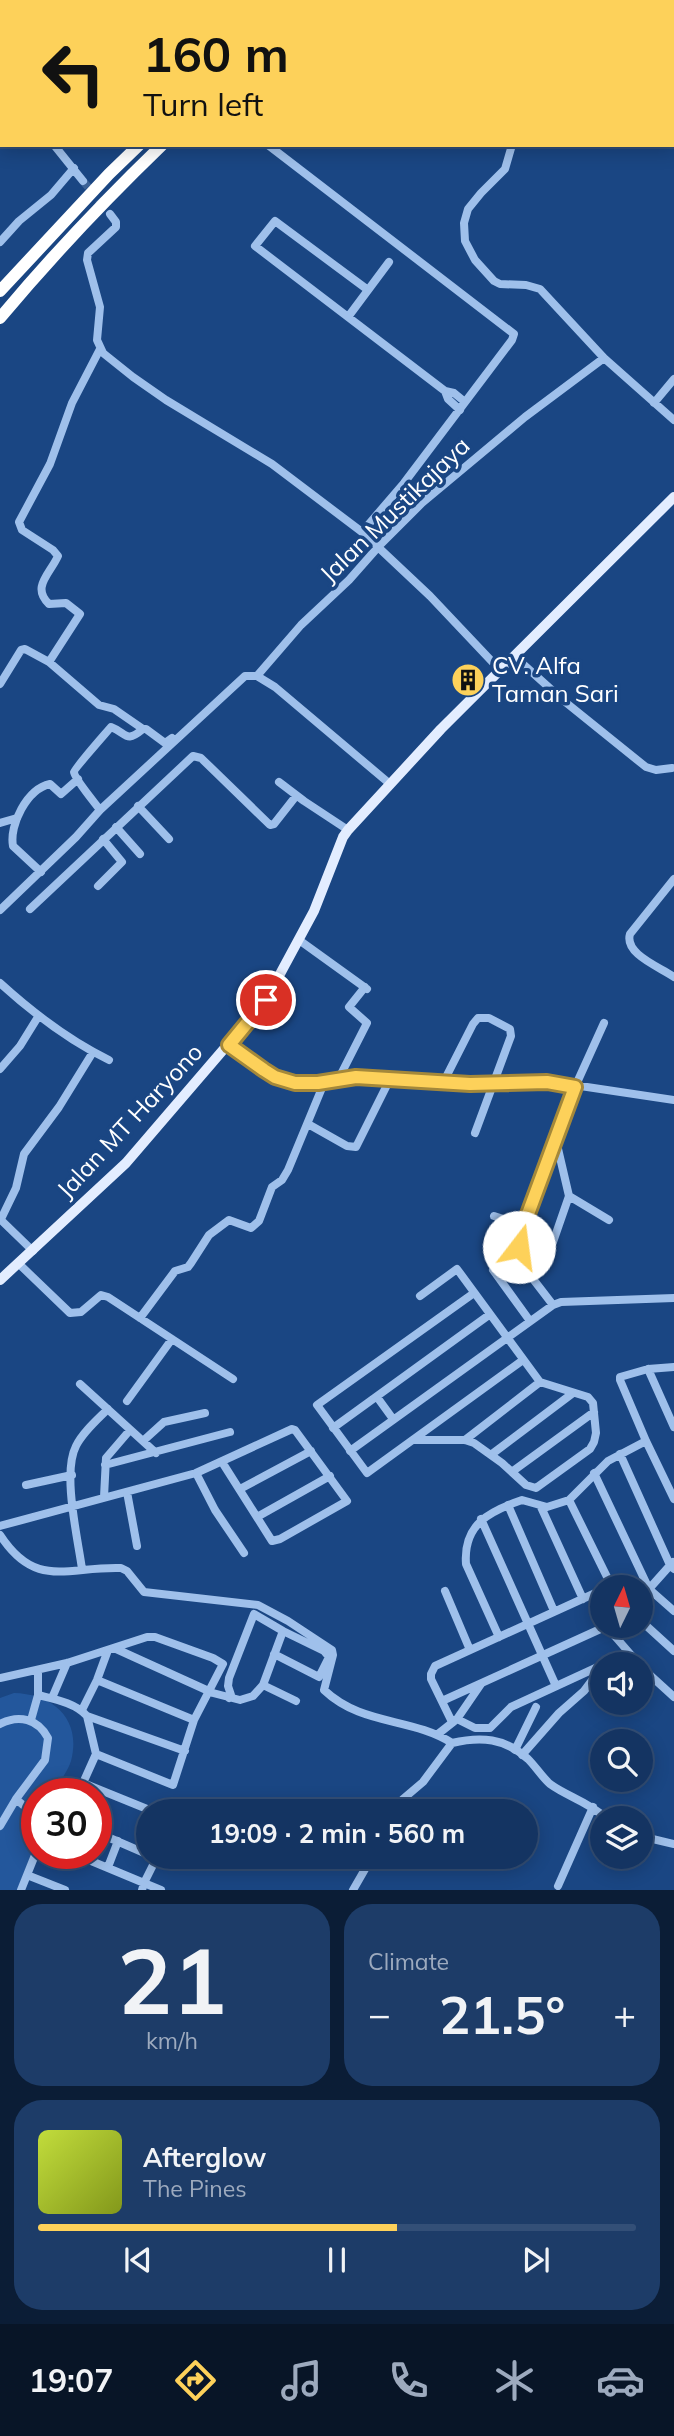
<!DOCTYPE html>
<meta charset="utf-8">
<style>
:root{--surface:#143462;--page:#1d3c68;--text:#f1f3f6;--muted:#9daabe;--line:#334f77;--accent:#fdd15a}
body{margin:0;font-family:Mulish,sans-serif;background:var(--page);color:var(--text);height:100vh;display:flex;flex-direction:column;font-size:26px;white-space:nowrap}
*{box-sizing:border-box;margin:0}
p{font-size:23px;color:var(--muted)}
.icon{flex:none;width:38px;height:38px;fill:none;stroke:currentColor;stroke-width:2;stroke-linecap:round;stroke-linejoin:round}
.map{position:relative;height:1890px;overflow:hidden}
.drawer{display:flex;flex-direction:column;gap:14px;padding:14px;background:#0b1d36;flex:1}
.drawer>*{flex:none}
.banner{position:absolute;left:0px;top:0px;width:676px;height:147px;box-shadow:0 4px 18px #0003,0 0 0 2px var(--line);background:#fdd15a;color:#111;overflow:hidden}
.needle{width:46px;rotate:5deg}
.tools{position:absolute;left:590px;top:1575px;display:grid;gap:14px}
.tools a{display:grid;place-items:center;width:63px;height:63px;border-radius:50%;background:var(--surface);box-shadow:0 4px 18px #0003,0 0 0 2px var(--line);font-size:35px}
.speed{position:absolute;left:21px;top:1778px;display:flex;gap:14px;font-size:35px;font-weight:700;text-align:center}
.speed>*{display:grid;place-content:center;width:91px;height:91px;border-radius:50%;background:var(--surface);box-shadow:0 4px 18px #0003,0 0 0 2px var(--line);line-height:1}
.speed .limit{border:10px solid #d22;background:#fff;color:#111}
.pin{position:absolute;display:grid;place-items:center;width:60px;height:60px;color:#fff;margin:-30px;border:4px solid #fff;border-radius:50%;box-shadow:0 2px 7px #0007}
.me{position:absolute;width:77px;margin:-38px;rotate:15deg;stroke-linejoin:round;filter:drop-shadow(0 0 5px #0008)}
.turn{display:flex;align-items:center;gap:24px;height:147px;padding:0 28px;font-size:32px}
.turn .icon{width:91px;height:91px;stroke-width:2.5}
.turn b{display:block;font-size:49px;line-height:60px}
.big{font-size:52px;font-weight:700;line-height:1.1}
.drawer .tile{flex:1;display:flex;flex-direction:column;justify-content:center;gap:10px;min-width:0;padding:0 24px;border-radius:28px;background:var(--page)}
.drawer .dial{align-items:center;gap:0}
.dial b{font-size:91px;line-height:1}
.song{display:flex;align-items:center;gap:21px}
.cover{width:84px;height:84px;border-radius:10px;background:linear-gradient(135deg,hsl(70 70% 55%),hsl(70 70% 35%))}
.played{height:7px;border-radius:4px;background:linear-gradient(90deg,var(--accent) 60%,var(--line) 60%)}
.keys{display:flex;justify-content:space-around;direction:ltr}
.heat{display:flex;justify-content:space-between;align-items:center;font-size:38px;direction:ltr}
.drawer .tiles{flex:1;display:grid;gap:14px;grid-template-columns:1fr 1fr}
.tile:last-child{grid-column:span 2}
.trip{position:absolute;left:136px;top:1799px;width:402px;height:70px;border-radius:35px;background:var(--surface);box-shadow:0 4px 18px #0003,0 0 0 2px var(--line);font-weight:700;line-height:70px;text-align:center}
.tab-bar{display:flex;height:112px;justify-content:space-around;align-items:center;background:#081527;color:var(--muted)}
.tab-bar .icon{width:49px;height:49px}
.tab-bar .active{color:var(--accent)}
.tab-bar b{font-size:32px;color:var(--text)}
.map>svg:first-child{display:block}
</style>
<div class="map">
<svg width="674" height="1890" viewBox="0 0 674 1890">
<rect width="100%" height="100%" fill="#1a4683"/>
<path fill="#23579c" d="M14 1693C53 1694 82 1719 71 1761 67 1773 58 1784 50 1794H37V1811L25 1825 37 1831V1839L17 1890H0V1698Z"/>
<g fill="none" stroke-linecap="round" stroke-linejoin="round">
<path stroke="#3c6296" stroke-width="8" stroke-dasharray="8 4" stroke-linecap="butt" d="M83 181 104 206"/>
<path stroke="#9fc0eb" stroke-width="8" d="M0 104 2 106
M54 145 83 181
M268 145 514 334 512 340 404 483 362 532
M512 145 505 169 481 193 468 209 464 223 465 241 475 260 494 281 500 284 526 285 540 289 604 358 674 420
M110 214 116 222V227L88 253 87 260 100 307 97 340 103 353 133 377 166 400 272 464 362 532 430 596 500 670
M0 242 19 221 51 195 74 168
M368 290 275 221 255 246 445 391 454 393 465 402
M348 317 389 262
M445 391 448 399 460 410
M654 403 674 379
M514 656 564 701 646 767 656 770 672 768
M49 662 80 614 66 603 49 604C31 587 50 574 58 556L53 550 22 530 19 522 50 464 72 403 100 349
M257 676 301 625 349 580 379 546 422 503 525 417 604 358
M0 684 21 650 25 649 49 662 99 705 114 709 143 729H146L165 743 172 738
M279 782 304 801 348 830
M138 806 169 839
M100 810C95 803 74 778 74 772 74 769 106 733 111 727 127 733 125 744 143 729
M0 823 17 818
M116 827 140 854
M41 872 13 846C9 825 27 789 50 784L61 794 78 779
M674 879 630 934C624 954 660 967 674 977
M98 886 122 862 103 839
M30 909 193 756 201 758 270 825 274 824 296 796
M0 910 76 837 100 810 245 676H257L275 687 390 784
M299 940 367 989
M0 983C33 1013 68 1040 109 1060
M604 1023 575 1087 555 1136 569 1196 609 1220
M229 1045 264 1070 276 1077 295 1083H324L356 1077 469 1084 547 1081 674 1100
M0 1069 20 1046 38 1017
M338 1080 367 1023 349 1007 365 987
M443 1083 473 1024 478 1018H489L510 1029 511 1036 475 1133
M308 1124 347 1146 356 1147 390 1079
M554 1139 518 1241 519 1247 523 1250H546L552 1245 569 1196
M494 1216 524 1226
M0 1219 33 1251
M1 1219 16 1188 24 1154 59 1107 93 1052
M18 1263 70 1313 81 1312 101 1295 108 1297 233 1379
M493 1270 530 1321
M533 1279 553 1305
M474 1293 317 1405 367 1473 523 1360
M420 1296 457 1269 540 1382 465 1440
M140 1318 175 1271 188 1267 191 1263 209 1235 229 1220 251 1228 259 1221 272 1187 282 1180 288 1170 324 1083
M674 1367 648 1369 620 1377V1380L646 1441 674 1499
M648 1369 674 1427
M80 1384 156 1453
M377 1397 393 1419
M127 1401 172 1339
M333 1428 489 1315
M414 1440H465L474 1443 502 1463 526 1485 536 1488 590 1449 594 1442 596 1433 593 1403 588 1397 540 1382
M143 1441 164 1422 205 1413
M350 1451 553 1305 561 1302 674 1298
M492 1454 573 1393
M620 1454 670 1565 674 1569
M105 1465 230 1432
M513 1471 594 1412
M196 1473 292 1429 295 1430 347 1501 280 1539 272 1541 222 1462
M594 1473 649 1589 674 1611
M26 1485 72 1475
M240 1489 311 1451
M127 1492 137 1546
M104 1497 106 1458 130 1430
M569 1500 612 1587
M508 1505 554 1611
M541 1507 583 1599
M257 1517 330 1476
M481 1519 556 1686
M0 1526 196 1473 215 1510 244 1553
M0 1535C36 1590 67 1566 121 1568L127 1571 144 1592 258 1605 288 1621 332 1650 333 1655 324 1690C362 1726 411 1717 452 1743 481 1736 505 1738 528 1759 536 1767 542 1777 550 1784 568 1797 587 1801 606 1818
M82 1569C78 1539 62 1473 76 1446 83 1432 97 1420 108 1409
M445 1591 470 1650
M640 1599 673 1562
M640 1620 674 1651
M606 1626 639 1664
M499 1637 466 1564C463 1524 490 1511 522 1500L547 1507 569 1500 608 1461 646 1441
M114 1648 213 1693 240 1700 253 1696 263 1685 283 1631
M605 1664 628 1654
M640 1666 674 1697
M0 1678 67 1663 147 1637H155L213 1658 223 1664 194 1720 173 1785 96 1754 87 1716
M97 1680 194 1720
M263 1685 296 1701
M38 1695C54 1699 76 1703 87 1716L185 1751
M52 1698 67 1663
M229 1698 231 1695 228 1686 229 1678 254 1614 283 1631 324 1651 329 1657 319 1677 274 1654
M442 1701 607 1626
M82 1710 97 1680 108 1650
M457 1719 475 1728H490L511 1707 602 1665
M31 1720 38 1695V1670
M452 1722 431 1679V1674L435 1666 602 1590
M0 1724C19 1714 38 1719 48 1738L45 1760 16 1799 37 1817
M438 1734 457 1719 481 1684
M515 1750 536 1707
M522 1755 559 1713 584 1691 602 1667
M83 1783 152 1811
M75 1794 83 1783 96 1754
M396 1811 403 1799 423 1782 452 1743
M0 1826 16 1799
M96 1832 149 1855
M640 1836 674 1844
M72 1853 144 1883 157 1857
M108 1867 118 1841
M27 1875 65 1890
M558 1886 593 1807
M21 1890 37 1850
M142 1890 144 1883 161 1890
M353 1890 372 1857"/>
<path stroke="#e3edff" stroke-width="10" d="M0 1280 126 1163 266 1000 314 911 343 837 348 830 441 729 674 497"/>
<path stroke="#fff" stroke-width="12" d="M305 2 308 0
M333 2 336 0
M0 291 109 174 139 145
M0 318C51 257 105 200 162 145"/>
</g>
<g fill="none" stroke-linecap="round" stroke-linejoin="round">
<defs>
<path id="route" d="M266 1000 229 1045 264 1070 275 1077 295 1083H318L356 1077 470 1084 547 1082 575 1087 518 1241 519 1247"/>
</defs>
<use href="#route" stroke="#a4883a" stroke-width="18"/>
<use href="#route" stroke="#fdd15a" stroke-width="12"/>
</g>
<defs>
<symbol id="building-disc" viewBox="-11 -11 22 22"><circle r="9.5" fill="#fdd15a" stroke="#1a4683"/><path d="M-4-6H4V6H1V3H-1V6H-4ZM-2.5-4.3h1.7v1.8h-1.7ZM.8-4.3h1.7v1.8H.8ZM-2.5-1h1.7V.8h-1.7ZM.8-1h1.7V.8H.8Z" fill="#111"/></symbol>
</defs>
<g fill-rule="evenodd">
<use href="#building-disc" x="449" y="661" width="38" height="38"/>
</g>
<g text-anchor="middle" stroke-width="7" stroke-linejoin="round" paint-order="stroke">
<g font-size="24" fill="#fff" stroke="#1a4683">
<text transform="translate(395 510) rotate(-44)" y="8">Jalan Mustikajaya</text>
<text transform="translate(130 1121) rotate(-47)" y="8">Jalan MT Haryono</text>
</g>
<g font-size="24" fill="#fff" stroke="#1a4683" text-anchor="start">
<text x="492" y="674">CV. Alfa<tspan x="492" dy="28">Taman Sari</tspan></text>
</g>
</g>
</svg>
<div class="tools">
<a><svg class="needle" viewBox="-14 -14 28 28"><path d="M0-13l5 13h-10z" fill="#e53935"/><path d="M0 13l5-13h-10z" fill="#9daabe"/></svg></a>
<a><svg class="icon" aria-label="sound" viewBox="0 0 24 24"><path d="M4 9h4l5-4v14l-5-4H4zM17 9q2 3 0 6"/></svg></a>
<a><svg class="icon" aria-label="search" viewBox="0 0 24 24"><circle cx="10" cy="10" r="6"/><path d="M15 15l6 6"/></svg></a>
<a><svg class="icon" aria-label="layers" viewBox="0 0 24 24"><path d="M12 4l9 5-9 5-9-5zM3 14l9 5 9-5"/></svg></a>
</div>
<div class="speed"><div class="limit">30</div></div>
<div class="pin" style="left:266px;top:1000px;background:#d93025"><svg class="icon" aria-label="arrive" viewBox="0 0 24 24"><path d="M6 21V4h12l-3 4 3 4H6"/></svg></div>
<svg class="me" style="left:519px;top:1247px" viewBox="-20 -20 40 40"><circle r="19" fill="#fff"/><path d="M0-13L10 11 0 6-10 11z" fill="#fdd15a"/></svg>
<div class="trip">19:09 · 2 min · 560 m</div>
<div class="banner">
<div class="turn"><svg class="icon" aria-label="left" viewBox="0 0 24 24"><path d="M17 20v-9H6M10 6l-5 5 5 5"/></svg><div><b>160 m</b>Turn left</div></div>
</div>
</div>
<section class="drawer">
<div class="tiles">
<div class="tile dial"><b>21</b><p>km/h</p></div>
<div class="tile"><p>Climate</p>
<div class="heat"><a>−</a><b class="big">21.5°</b><a>+</a></div>
</div>
<div class="tile">
<div class="song"><i class="cover"></i><div><b>Afterglow</b><p>The Pines</p></div></div>
<div class="played"></div>
<div class="keys"><svg class="icon" aria-label="previous" viewBox="0 0 24 24"><path d="M18 5L8 12l10 7zM5 5v14"/></svg><svg class="icon" aria-label="pause" viewBox="0 0 24 24"><path d="M8 5v14M16 5v14"/></svg><svg class="icon" aria-label="next" viewBox="0 0 24 24"><path d="M6 5l10 7-10 7zM19 5v14"/></svg></div>
</div>
</div>
</section>
<nav class="tab-bar">
<b>19:07</b>
<svg class="icon active" aria-label="directions" viewBox="0 0 24 24"><path d="M12 3l9 9-9 9-9-9zM9 14v-3h6M13 9l2 2-2 2"/></svg>
<svg class="icon" aria-label="music" viewBox="0 0 24 24"><path d="M9 18V5l10-2v13"/><circle cx="6" cy="18" r="3"/><circle cx="16" cy="16" r="3"/></svg>
<svg class="icon" aria-label="phone" viewBox="0 0 24 24"><path d="M5 4h4l2 5-3 2q2 4 5 5l2-3 5 2v4C11 20 4 13 5 4z"/></svg>
<svg class="icon" aria-label="climate" viewBox="0 0 24 24"><path d="M12 3v18M4 7l16 10M4 17L20 7"/></svg>
<svg class="icon" aria-label="car" viewBox="0 0 24 24"><path d="M5 17H2v-5l4-1 3-4h7l3 4 3 1v5h-3M9 17h6M6 11h13"/><circle cx="7" cy="17" r="2"/><circle cx="17" cy="17" r="2"/></svg>
</nav>
